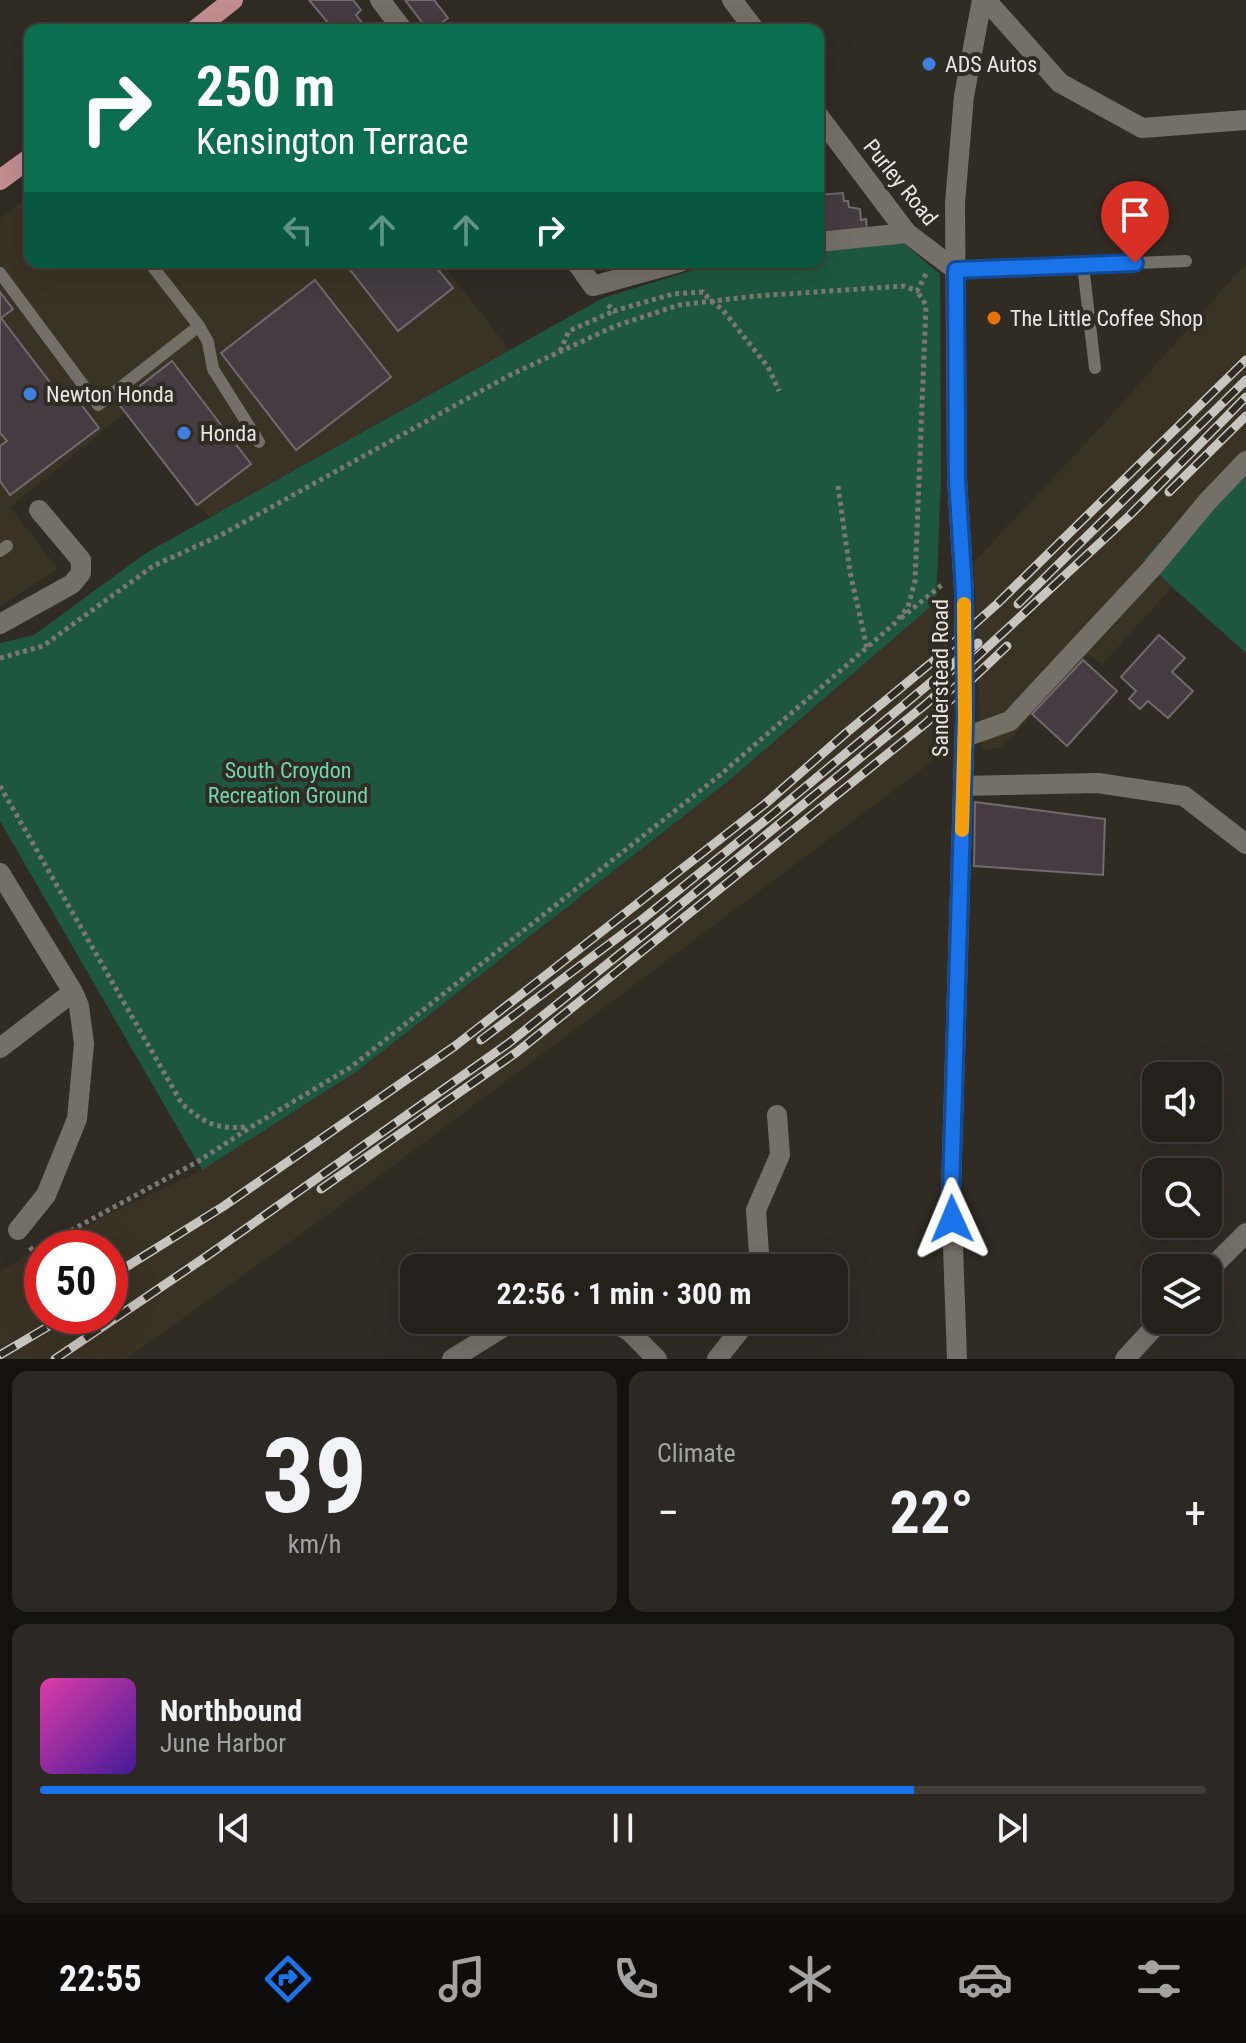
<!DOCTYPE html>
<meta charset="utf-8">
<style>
:root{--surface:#24211b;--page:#2c2924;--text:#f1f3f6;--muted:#a3a3a3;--line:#413e3a;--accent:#1a73e8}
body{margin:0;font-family:"Roboto Condensed",sans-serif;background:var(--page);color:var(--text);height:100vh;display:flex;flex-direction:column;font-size:30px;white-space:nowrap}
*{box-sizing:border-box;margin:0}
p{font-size:26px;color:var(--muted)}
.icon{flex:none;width:44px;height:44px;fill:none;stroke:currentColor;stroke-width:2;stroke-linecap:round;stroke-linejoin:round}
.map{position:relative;height:1359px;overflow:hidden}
.panel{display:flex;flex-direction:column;gap:12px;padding:12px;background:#14120f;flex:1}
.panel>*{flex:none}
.guide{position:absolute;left:24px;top:24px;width:800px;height:244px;border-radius:16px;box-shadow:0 8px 32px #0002,0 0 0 2px var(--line);background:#0b6e4f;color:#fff;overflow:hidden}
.fabs{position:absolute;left:1142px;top:1062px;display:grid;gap:16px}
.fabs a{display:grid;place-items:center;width:80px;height:80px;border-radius:16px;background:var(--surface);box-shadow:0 8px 32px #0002,0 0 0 2px var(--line);font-size:40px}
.speed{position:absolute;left:24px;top:1230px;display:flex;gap:16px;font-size:40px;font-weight:700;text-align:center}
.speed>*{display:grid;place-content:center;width:104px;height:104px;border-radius:50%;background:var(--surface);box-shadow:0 8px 32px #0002,0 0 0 2px var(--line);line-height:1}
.speed .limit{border:12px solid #d22;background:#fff;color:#111}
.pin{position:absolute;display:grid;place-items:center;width:68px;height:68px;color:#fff;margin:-82px -34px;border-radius:50% 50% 50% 0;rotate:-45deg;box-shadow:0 0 8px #0007}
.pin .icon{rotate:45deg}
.me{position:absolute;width:88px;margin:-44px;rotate:359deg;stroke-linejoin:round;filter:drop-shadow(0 0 6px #0008)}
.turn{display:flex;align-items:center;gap:28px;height:168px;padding:0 40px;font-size:36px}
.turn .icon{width:104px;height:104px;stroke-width:2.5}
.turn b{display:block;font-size:56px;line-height:68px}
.lanes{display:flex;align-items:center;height:76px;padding:0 40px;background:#0003;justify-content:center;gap:40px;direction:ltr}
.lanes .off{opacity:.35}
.big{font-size:60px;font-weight:700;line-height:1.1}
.panel .tile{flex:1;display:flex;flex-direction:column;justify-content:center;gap:12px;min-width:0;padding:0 28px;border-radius:16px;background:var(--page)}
.panel .dial{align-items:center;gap:0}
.dial b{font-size:104px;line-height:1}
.song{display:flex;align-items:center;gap:24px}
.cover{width:96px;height:96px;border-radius:12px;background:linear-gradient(135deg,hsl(320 70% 55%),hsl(260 70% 35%))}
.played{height:8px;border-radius:4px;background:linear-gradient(90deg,var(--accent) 75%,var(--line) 75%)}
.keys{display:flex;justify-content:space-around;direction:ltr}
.heat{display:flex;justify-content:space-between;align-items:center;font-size:44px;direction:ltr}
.panel .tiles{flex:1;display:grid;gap:12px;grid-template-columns:1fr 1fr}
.tile:last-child{grid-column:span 2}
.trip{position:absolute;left:400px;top:1254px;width:448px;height:80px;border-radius:16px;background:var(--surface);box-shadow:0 8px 32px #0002,0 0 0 2px var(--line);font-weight:700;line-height:80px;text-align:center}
.menu{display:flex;height:128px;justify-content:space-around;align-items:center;background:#0e0d0b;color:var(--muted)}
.menu .icon{width:56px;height:56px}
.menu .active{color:var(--accent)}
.menu b{font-size:36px;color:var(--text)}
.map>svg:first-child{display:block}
</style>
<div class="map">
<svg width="1246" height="1359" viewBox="0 0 1246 1359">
<rect width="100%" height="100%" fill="#302c24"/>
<path fill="#3a3224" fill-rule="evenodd" d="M30 196V262H441L510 350 210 517 197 505 125 413 10 507 58 569 0 606V218Z
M1246 266V451L1144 559 1172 587 1102 665 1089 655 1002 747 981 750 974 562 1100 428 1240 270Z
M936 602 940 756 315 1224 126 1359H0V1272L33 1251 202 1170 356 1072 726 783ZM42 1248H110V1316H42Z"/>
<path fill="#1e5740" d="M903 243 940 274 941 477 936 602 726 783 356 1072 202 1170 0 821V643L34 635 146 553 603 298 718 262H818V252Z
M1246 451V653L1172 587 1144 559Z"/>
<path fill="#453b40" stroke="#73696e" stroke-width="2" d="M309 0H353L361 10 356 15 364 25 361 30H334Z
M405 0H434L448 18 432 30H428Z
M843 193 844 201H848L849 207 860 209 861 220 866 219 867 232 818 236V195Z
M344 262H432L453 288 398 331Z
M315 280 391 377 296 450 221 353Z
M0 292 13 309 1 318 62 398 71 391 99 428 10 495 0 481V446L7 441 0 433Z
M172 361 251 464 197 505 118 403Z
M1159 635 1185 658 1172 672 1193 691 1168 718 1148 701 1140 709 1129 699 1136 691 1121 677Z
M1083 660 1117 691 1067 746 1032 714Z
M975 802 1105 819 1103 875 974 866Z"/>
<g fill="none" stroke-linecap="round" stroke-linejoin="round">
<path stroke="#7b7871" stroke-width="5" stroke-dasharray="4 4" stroke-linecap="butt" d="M608 305 614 311 673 294 703 292 711 301 722 309 768 367 779 391
M560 351 569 331 614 311
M838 486 850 572 867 648
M901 618 943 584
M0 658 43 646 153 566 221 535 508 376 615 326 679 305 756 296 904 286 917 291 927 272
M0 786 182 1104C206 1124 215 1129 247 1127
M30 1247 33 1251 197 1162 251 1127 351 1067 720 775 894 624 908 607 915 581 926 305 917 291"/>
<path stroke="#757067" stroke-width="12" d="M149 262 199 326 208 342 213 369 259 442
M1083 265 1095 368
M956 270 1186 261
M0 273 98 405 199 326
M0 551 7 546"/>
<path stroke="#757067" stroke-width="20" d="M380 0 403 30
M732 0 755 30
M986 0 1060 83 1142 128 1246 120
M818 115 907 233 956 270
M818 242 907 233
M576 262 593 286 680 262
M0 624 72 584 81 573V560L39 510
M965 737 1010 721 1153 567 1207 502 1246 461
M963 786 1098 783 1184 796 1246 844
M0 873 73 992 79 1006 84 1044 77 1119 46 1195 18 1230
M0 1048 73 992
M760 1268 756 1210 780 1155 777 1115
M1208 1271 1246 1233
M609 1320 629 1331 657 1359
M452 1359 515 1320
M717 1359 748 1320
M1125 1359 1161 1320"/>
<path stroke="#757067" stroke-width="20" d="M957 1359 951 1191 965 720 964 591 957 479 955 203 964 96 982 0"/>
<path stroke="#c28d91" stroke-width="20" d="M195 30 233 0
M0 180 30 158"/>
<defs>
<path id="rail" d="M1169 492 1246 416
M1018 604 1246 380
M481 1040 644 918 773 814 978 643
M321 1189 517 1052 926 723 1007 646
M110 1277 224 1206 455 1046 765 804 846 733 931 663 997 604 1246 360
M0 1355 66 1316
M55 1359 207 1256 509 1043 652 928 926 704 1129 516 1246 397"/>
</defs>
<use href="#rail" stroke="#c8c4be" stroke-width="9"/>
<use href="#rail" stroke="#302c24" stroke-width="6" stroke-dasharray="18" stroke-linecap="butt"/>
</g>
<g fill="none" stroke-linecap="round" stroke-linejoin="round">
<defs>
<path id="route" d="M952 1219 951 1191 965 720 964 591 957 479 956 270 1135 263"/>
</defs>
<use href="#route" stroke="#114b97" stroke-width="20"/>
<use href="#route" stroke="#1a73e8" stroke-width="14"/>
<path stroke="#f59e0b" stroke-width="14" d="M962 830 965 720 964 604"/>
</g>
<g fill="#3f7fe0" stroke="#302c24" stroke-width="3">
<circle cx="929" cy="64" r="8"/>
<circle cx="30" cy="394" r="8"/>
<circle cx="184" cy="433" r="8"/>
</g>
<circle fill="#e8710a" stroke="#302c24" stroke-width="3" cx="994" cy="318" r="8"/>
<g text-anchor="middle" stroke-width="8" stroke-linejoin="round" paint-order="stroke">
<g font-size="22" fill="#e9e6e0" stroke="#302c24" text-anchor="start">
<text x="945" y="72">ADS Autos</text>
<text x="1010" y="326">The Little Coffee Shop</text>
<text x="46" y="402">Newton Honda</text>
<text x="200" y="441">Honda</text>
</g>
<g font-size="22" fill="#e9e6e0" stroke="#302c24">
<text transform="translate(901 182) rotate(51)" y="8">Purley Road</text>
<text transform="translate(940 678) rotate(-90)" y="8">Sanderstead Road</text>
</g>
<g font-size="22" fill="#6ed6aa" stroke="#302c24">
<text x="288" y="778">South Croydon<tspan x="288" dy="25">Recreation Ground</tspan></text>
</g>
</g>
</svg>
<div class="fabs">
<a><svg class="icon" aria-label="sound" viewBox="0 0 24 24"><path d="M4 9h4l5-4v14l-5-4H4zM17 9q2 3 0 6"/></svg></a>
<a><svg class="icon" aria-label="search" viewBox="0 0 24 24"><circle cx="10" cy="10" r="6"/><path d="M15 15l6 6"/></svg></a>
<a><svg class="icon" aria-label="layers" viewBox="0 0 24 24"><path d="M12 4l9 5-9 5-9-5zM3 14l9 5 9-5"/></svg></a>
</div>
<div class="speed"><div class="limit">50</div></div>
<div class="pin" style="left:1135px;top:263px;background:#d93025"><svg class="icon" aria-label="arrive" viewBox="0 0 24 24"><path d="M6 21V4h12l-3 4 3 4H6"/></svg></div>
<svg class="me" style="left:952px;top:1219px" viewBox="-20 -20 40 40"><path d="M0-17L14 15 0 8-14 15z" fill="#1a73e8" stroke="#fff" stroke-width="4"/></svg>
<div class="trip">22:56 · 1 min · 300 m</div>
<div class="guide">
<div class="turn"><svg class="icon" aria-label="right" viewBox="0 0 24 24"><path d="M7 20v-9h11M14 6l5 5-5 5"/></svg><div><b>250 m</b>Kensington Terrace</div></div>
<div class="lanes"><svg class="icon off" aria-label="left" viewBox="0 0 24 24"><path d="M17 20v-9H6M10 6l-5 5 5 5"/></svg><svg class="icon off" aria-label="ahead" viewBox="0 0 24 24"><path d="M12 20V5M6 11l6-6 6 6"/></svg><svg class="icon off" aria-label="ahead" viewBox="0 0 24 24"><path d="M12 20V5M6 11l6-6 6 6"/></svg><svg class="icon" aria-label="right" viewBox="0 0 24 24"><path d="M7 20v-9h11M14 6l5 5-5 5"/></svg></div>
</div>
</div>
<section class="panel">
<div class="tiles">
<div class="tile dial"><b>39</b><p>km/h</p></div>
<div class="tile"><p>Climate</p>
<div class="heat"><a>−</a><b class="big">22°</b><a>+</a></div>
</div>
<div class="tile">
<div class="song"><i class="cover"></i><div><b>Northbound</b><p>June Harbor</p></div></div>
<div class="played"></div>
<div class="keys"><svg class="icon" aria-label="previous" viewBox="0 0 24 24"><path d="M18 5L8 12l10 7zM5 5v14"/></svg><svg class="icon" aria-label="pause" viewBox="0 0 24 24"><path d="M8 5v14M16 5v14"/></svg><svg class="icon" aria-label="next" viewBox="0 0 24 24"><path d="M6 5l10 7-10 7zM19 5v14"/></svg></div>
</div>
</div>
</section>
<nav class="menu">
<b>22:55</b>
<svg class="icon active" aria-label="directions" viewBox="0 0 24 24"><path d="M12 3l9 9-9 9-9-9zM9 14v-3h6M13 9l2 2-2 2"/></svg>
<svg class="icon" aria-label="music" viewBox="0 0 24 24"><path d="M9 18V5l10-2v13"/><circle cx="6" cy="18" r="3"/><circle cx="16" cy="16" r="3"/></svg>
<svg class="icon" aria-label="phone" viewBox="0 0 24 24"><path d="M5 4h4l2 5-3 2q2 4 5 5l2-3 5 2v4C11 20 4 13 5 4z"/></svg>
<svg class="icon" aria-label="climate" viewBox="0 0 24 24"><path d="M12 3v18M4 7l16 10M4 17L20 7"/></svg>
<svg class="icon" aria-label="car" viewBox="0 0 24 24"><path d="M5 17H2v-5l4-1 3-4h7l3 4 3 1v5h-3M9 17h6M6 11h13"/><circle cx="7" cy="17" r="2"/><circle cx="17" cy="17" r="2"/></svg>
<svg class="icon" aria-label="filters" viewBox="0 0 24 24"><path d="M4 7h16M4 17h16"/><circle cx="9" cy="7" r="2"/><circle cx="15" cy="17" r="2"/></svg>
</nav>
